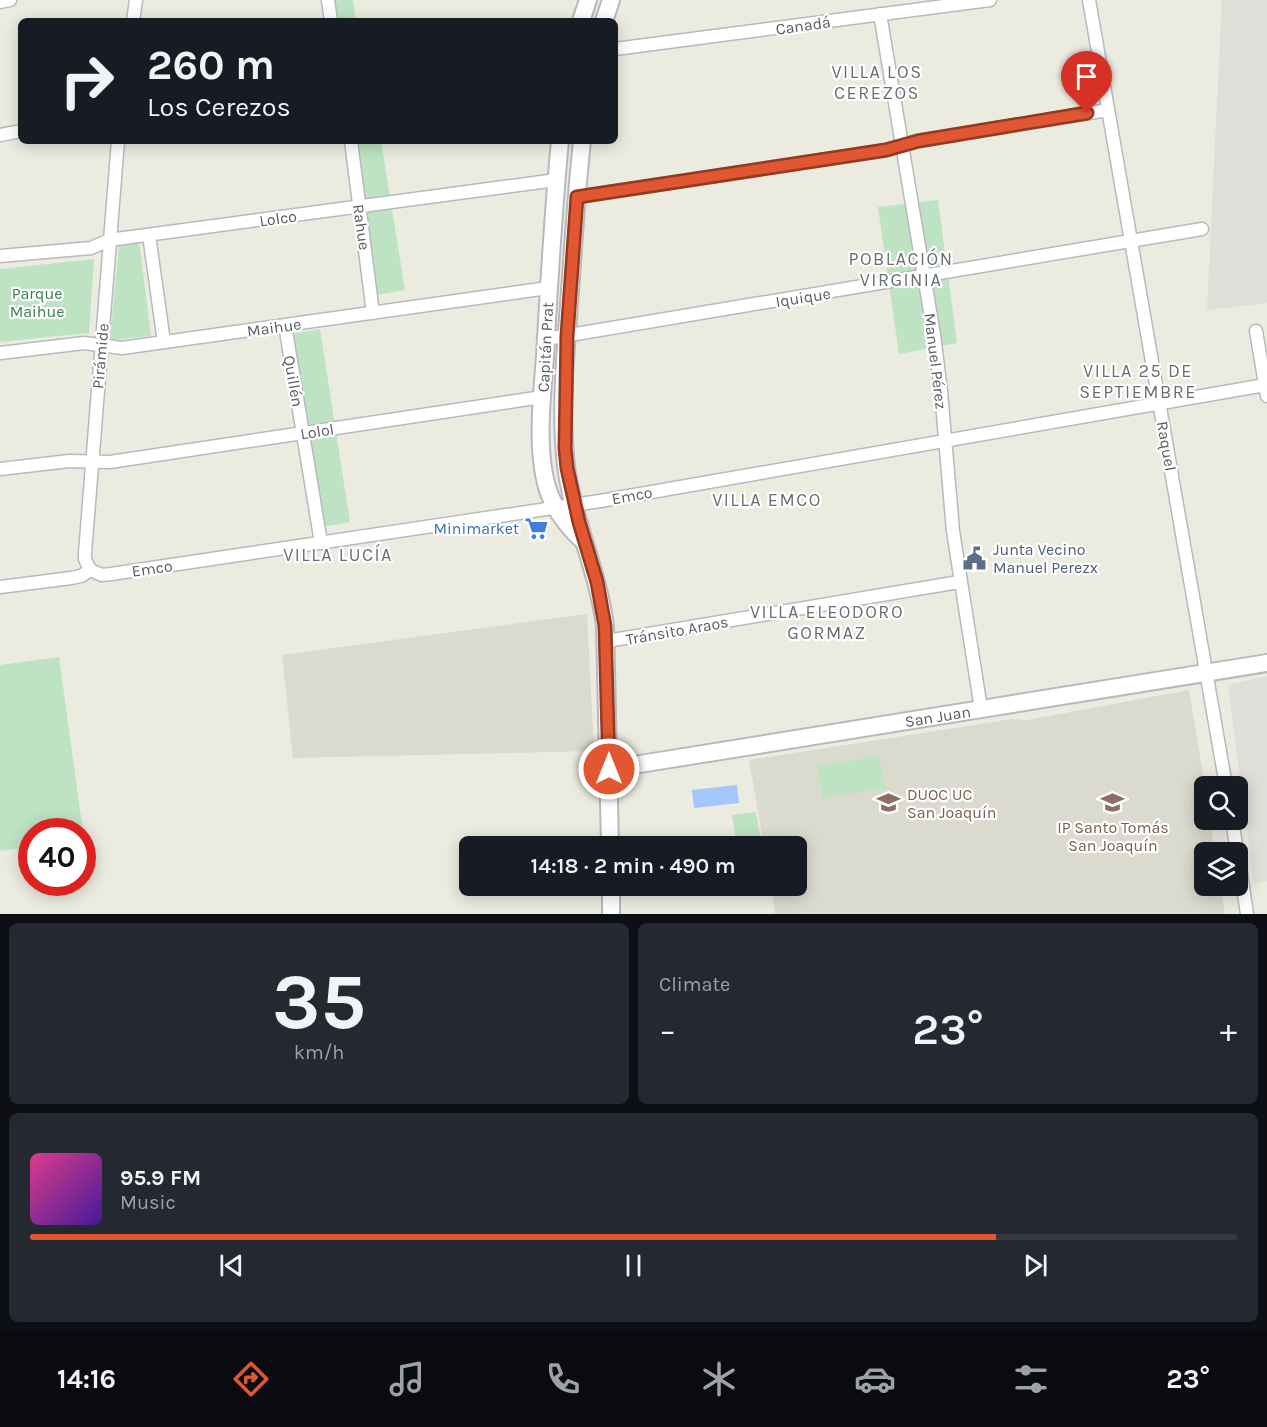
<!DOCTYPE html>
<meta charset="utf-8">
<style>
:root{--surface:#171b24;--page:#242831;--text:#f1f3f6;--muted:#9ea1a6;--line:#363941;--accent:#e15731}
body{margin:0;font-family:Karla,sans-serif;background:var(--page);color:var(--text);height:100vh;display:flex;flex-direction:column;font-size:22px;white-space:nowrap}
*{box-sizing:border-box;margin:0}
p{font-size:20px;color:var(--muted)}
.icon{flex:none;width:33px;height:33px;fill:none;stroke:currentColor;stroke-width:2;stroke-linecap:round;stroke-linejoin:round}
.map{position:relative;height:914px;overflow:hidden}
.sheet{display:flex;flex-direction:column;gap:9px;padding:9px;background:#0d0f14;flex:1}
.sheet>*{flex:none}
.guide{position:absolute;left:18px;top:18px;width:600px;height:126px;border-radius:9px;box-shadow:0 3px 15px #0003;background:#171b24;color:var(--text);overflow:hidden}
.fabs{position:absolute;left:1194px;top:776px;display:grid;gap:12px}
.fabs a{display:grid;place-items:center;width:54px;height:54px;border-radius:9px;background:var(--surface);box-shadow:0 3px 15px #0003;font-size:30px}
.speed{position:absolute;left:18px;top:818px;display:flex;gap:12px;font-size:30px;font-weight:700;text-align:center}
.speed>*{display:grid;place-content:center;width:78px;height:78px;border-radius:50%;background:var(--surface);box-shadow:0 3px 15px #0003;line-height:1}
.speed .limit{border:9px solid #d22;background:#fff;color:#111}
.pin{position:absolute;display:grid;place-items:center;width:51px;height:51px;color:#fff;margin:-62px -26px;border-radius:50% 50% 50% 0;rotate:-45deg;box-shadow:0 0 6px #0007}
.pin .icon{rotate:45deg}
.me{position:absolute;width:66px;margin:-33px;rotate:0deg;stroke-linejoin:round;filter:drop-shadow(0 0 4px #0008)}
.turn{display:flex;align-items:center;gap:21px;height:126px;padding:0 30px;font-size:27px}
.turn .icon{width:78px;height:78px;stroke-width:2.5}
.turn b{display:block;font-size:42px;line-height:51px}
.big{font-size:45px;font-weight:600;line-height:1.1}
.sheet .card{flex:1;display:flex;flex-direction:column;justify-content:center;gap:9px;min-width:0;padding:0 21px;border-radius:9px;background:var(--page)}
.sheet .dial{align-items:center;gap:0}
.dial b{font-size:78px;line-height:1}
.song{display:flex;align-items:center;gap:18px}
.cover{width:72px;height:72px;border-radius:9px;background:linear-gradient(135deg,hsl(330 70% 55%),hsl(260 70% 35%))}
.played{height:6px;border-radius:3px;background:linear-gradient(90deg,var(--accent) 80%,var(--line) 80%)}
.keys{display:flex;justify-content:space-around;direction:ltr}
.heat{display:flex;justify-content:space-between;align-items:center;font-size:33px;direction:ltr}
.sheet .tiles{flex:1;display:grid;gap:9px;grid-template-columns:1fr 1fr}
.card:last-child{grid-column:span 2}
.trip{position:absolute;left:459px;top:836px;width:348px;height:60px;border-radius:9px;background:var(--surface);box-shadow:0 3px 15px #0003;font-weight:600;line-height:60px;text-align:center}
.dock{display:flex;height:96px;justify-content:space-around;align-items:center;background:#090b0e;color:var(--muted)}
.dock .icon{width:42px;height:42px}
.dock .active{color:var(--accent)}
.dock b{font-size:27px;color:var(--text)}
.map>svg:first-child{display:block}
</style>
<div class="map">
<svg width="1267" height="914" viewBox="0 0 1267 914">
<rect width="100%" height="100%" fill="#ecebe0"/>
<path fill="#dfded8" d="M1222 0H1267V303L1207 310Z
M1267 676V881L1254 884 1228 685Z"/>
<path fill="#dbdace" d="M587 614 594 751 293 758 282 655Z
M1189 690 1205 786 1204 819H1210L1215 852H1204V885H1220L1225 914H775L771 885H796V846H764L749 760 1012 719 1027 720Z"/>
<path fill="#bde3c2" d="M333 0H353L356 21H336Z
M357 141H381L405 290 377 295Z
M938 200 957 343 899 354 878 207Z
M139 241 151 336 110 340 119 244Z
M94 259 89 333 0 342V269Z
M320 329 350 522 322 527 292 334Z
M59 657 84 839H83L82 831H32L31 847 0 851V665Z
M879 756 885 788 823 798 817 766Z
M756 812 762 846H737L732 815Z"/>
<path fill="#a1c7fb" d="M737 785 739 803 694 808 692 790Z"/>
<g fill="none" stroke-linecap="round" stroke-linejoin="round">
<defs>
<path id="minor" d="M328 0 331 21
M1089 0 1226 786
M0 2 10 0
M880 14 934 335 941 391 953 531 981 709
M133 21 136 0
M615 49 990 0
M0 135 21 131
M351 141 373 313
M577 197 887 150 918 141 1108 110
M149 235 164 342
M0 256 91 248 109 240 556 180
M285 325 321 543
M1256 331 1267 396
M546 339 1202 229
M0 353 84 343 122 348 548 288
M0 469 69 461 110 462 542 397
M90 570 102 575 111 574 600 501 1265 385
M90 570 85 559V553L118 141
M0 587 71 578 81 576 90 570
M607 641 959 582
M1232 819 1237 852
M1238 854 1247 914"/>
<g id="tertiary">
<path d="M581 21 588 0"/>
<path d="M604 21 611 0"/>
<path d="M560 141C553 213 549 284 545 356 542 397 535 454 549 493 556 512 568 527 583 541"/>
<path d="M582 141C576 196 573 251 569 305 565 358 560 413 566 466 573 520 598 571 605 626L610 846"/>
<path id="s1" d="M609 769 1267 663"/>
<path d="M611 885V914"/>
</g>
</defs>
<use href="#minor" stroke="#b8b9bf" stroke-width="15"/>
<use href="#tertiary" stroke="#b8b9bf" stroke-width="20"/>
<use href="#minor" stroke="#fff" stroke-width="12"/>
<use href="#tertiary" stroke="#fff" stroke-width="16"/>
</g>
<g fill="none" stroke-linecap="round" stroke-linejoin="round">
<defs>
<path id="route" d="M609 769 605 626 597 582 579 522 567 468 565 448 567 336 577 197 886 150 918 141 1087 113"/>
</defs>
<use href="#route" stroke="#923920" stroke-width="15"/>
<use href="#route" stroke="#e15731" stroke-width="10"/>
</g>
<defs>
<symbol id="supermarket-bare" viewBox="-9 -9 18 18"><path d="M-6-5.5h2.5l.6 2H6L4.5 2H-2.5L-4.4-4H-6ZM-1.5 3.2a1.3 1.3 0 1 0 .1 0ZM3 3.2a1.3 1.3 0 1 0 .1 0Z" fill="#3f7fe0" stroke="#fff" stroke-width="2.5" paint-order="stroke"/></symbol>
<symbol id="civic-bare" viewBox="-9 -9 18 18"><path d="M-.6-6.5H3V-4.5H.6V-3L4-1V1h2V6H-6V1h2V-1L-.6-3ZM-1.2 2.5V6h2.4V2.5Z" fill="#5c6f8a" stroke="#fff" stroke-width="2.5" paint-order="stroke"/></symbol>
<symbol id="university-bare" viewBox="-9 -9 18 18"><path d="M0-5L7-2L0 1L-7-2ZM-4 1L0 2.5L4 1V4Q0 6-4 4Z" fill="#8d6e63" stroke="#fff" stroke-width="2.5" paint-order="stroke"/></symbol>
</defs>
<g fill-rule="evenodd">
<use href="#supermarket-bare" x="520" y="512" width="33" height="33"/>
<use href="#civic-bare" x="958" y="542" width="33" height="33"/>
<use href="#university-bare" x="1096" y="786" width="33" height="33"/>
<use href="#university-bare" x="872" y="786" width="33" height="33"/>
</g>
<g text-anchor="middle" stroke-width="4.5" stroke-linejoin="round" paint-order="stroke">
<g font-size="16" fill="#595b61" stroke="#fff">
<text transform="translate(803 25) rotate(-8)" y="6">Canadá</text>
<text transform="translate(278 218) rotate(-8)" y="6">Lolco</text>
<text transform="translate(362 227) rotate(82)" y="6">Rahue</text>
<text transform="translate(803 297) rotate(-9)" y="6">Iquique</text>
<text transform="translate(274 327) rotate(-8)" y="6">Maihue</text>
<text transform="translate(545 347) rotate(-87)" y="6">Capitán Prat</text>
<text transform="translate(100 356) rotate(-85)" y="6">Pirámide</text>
<text transform="translate(936 361) rotate(83)" y="6">Manuel Pérez</text>
<text transform="translate(294 381) rotate(80)" y="6">Quillén</text>
<text transform="translate(317 431) rotate(-9)" y="6">Lolol</text>
<text transform="translate(1167 446) rotate(80)" y="6">Raquel</text>
<text transform="translate(632 495) rotate(-10)" y="6">Emco</text>
<text transform="translate(152 568) rotate(-8)" y="6">Emco</text>
<text transform="translate(677 630) rotate(-10)" y="6">Tránsito Araos</text>
<text dy="6" stroke="none"><textPath href="#s1" startOffset="333">San Juan</textPath></text>
</g>
<g font-size="16" fill="#378145" stroke="#fff">
<text x="37" y="299">Parque<tspan x="37" dy="18">Maihue</tspan></text>
</g>
<g font-size="16" fill="#366cbe" stroke="#fff" text-anchor="end">
<text x="519" y="534">Minimarket</text>
</g>
<g font-size="16" fill="#4e5e75" stroke="#fff" text-anchor="start">
<text x="993" y="555">Junta Vecino<tspan x="993" dy="18">Manuel Perezx</tspan></text>
</g>
<g font-size="16" fill="#785e54" stroke="#fff" text-anchor="start">
<text x="907" y="800">DUOC UC<tspan x="907" dy="18">San Joaquín</tspan></text>
<text x="1113" y="833" text-anchor="middle">IP Santo Tomás<tspan x="1113" dy="18">San Joaquín</tspan></text>
</g>
<g font-size="18" letter-spacing="1.5" fill="#6a6d73" stroke="#fff">
<text x="877" y="78">VILLA LOS<tspan x="877" dy="21">CEREZOS</tspan></text>
<text x="901" y="265">POBLACIÓN<tspan x="901" dy="21">VIRGINIA</tspan></text>
<text x="1138" y="377">VILLA 25 DE<tspan x="1138" dy="21">SEPTIEMBRE</tspan></text>
<text x="767" y="506">VILLA EMCO</text>
<text x="338" y="561">VILLA LUCÍA</text>
<text x="827" y="618">VILLA ELEODORO<tspan x="827" dy="21">GORMAZ</tspan></text>
</g>
</g>
</svg>
<div class="fabs">
<a><svg class="icon" aria-label="search" viewBox="0 0 24 24"><circle cx="10" cy="10" r="6"/><path d="M15 15l6 6"/></svg></a>
<a><svg class="icon" aria-label="layers" viewBox="0 0 24 24"><path d="M12 4l9 5-9 5-9-5zM3 14l9 5 9-5"/></svg></a>
</div>
<div class="speed"><div class="limit">40</div></div>
<div class="pin" style="left:1087px;top:113px;background:#d93025"><svg class="icon" aria-label="arrive" viewBox="0 0 24 24"><path d="M6 21V4h12l-3 4 3 4H6"/></svg></div>
<svg class="me" style="left:609px;top:769px" viewBox="-20 -20 40 40"><circle r="17" fill="#e15731" stroke="#fff" stroke-width="3"/><path d="M0-11L8 9 0 5-8 9z" fill="#fff"/></svg>
<div class="trip">14:18 · 2 min · 490 m</div>
<div class="guide">
<div class="turn"><svg class="icon" aria-label="right" viewBox="0 0 24 24"><path d="M7 20v-9h11M14 6l5 5-5 5"/></svg><div><b>260 m</b>Los Cerezos</div></div>
</div>
</div>
<section class="sheet">
<div class="tiles">
<div class="card dial"><b>35</b><p>km/h</p></div>
<div class="card"><p>Climate</p>
<div class="heat"><a>−</a><b class="big">23°</b><a>+</a></div>
</div>
<div class="card">
<div class="song"><i class="cover"></i><div><b>95.9 FM</b><p>Music</p></div></div>
<div class="played"></div>
<div class="keys"><svg class="icon" aria-label="previous" viewBox="0 0 24 24"><path d="M18 5L8 12l10 7zM5 5v14"/></svg><svg class="icon" aria-label="pause" viewBox="0 0 24 24"><path d="M8 5v14M16 5v14"/></svg><svg class="icon" aria-label="next" viewBox="0 0 24 24"><path d="M6 5l10 7-10 7zM19 5v14"/></svg></div>
</div>
</div>
</section>
<nav class="dock">
<b>14:16</b>
<svg class="icon active" aria-label="directions" viewBox="0 0 24 24"><path d="M12 3l9 9-9 9-9-9zM9 14v-3h6M13 9l2 2-2 2"/></svg>
<svg class="icon" aria-label="music" viewBox="0 0 24 24"><path d="M9 18V5l10-2v13"/><circle cx="6" cy="18" r="3"/><circle cx="16" cy="16" r="3"/></svg>
<svg class="icon" aria-label="phone" viewBox="0 0 24 24"><path d="M5 4h4l2 5-3 2q2 4 5 5l2-3 5 2v4C11 20 4 13 5 4z"/></svg>
<svg class="icon" aria-label="climate" viewBox="0 0 24 24"><path d="M12 3v18M4 7l16 10M4 17L20 7"/></svg>
<svg class="icon" aria-label="car" viewBox="0 0 24 24"><path d="M5 17H2v-5l4-1 3-4h7l3 4 3 1v5h-3M9 17h6M6 11h13"/><circle cx="7" cy="17" r="2"/><circle cx="17" cy="17" r="2"/></svg>
<svg class="icon" aria-label="filters" viewBox="0 0 24 24"><path d="M4 7h16M4 17h16"/><circle cx="9" cy="7" r="2"/><circle cx="15" cy="17" r="2"/></svg>
<b>23°</b>
</nav>
